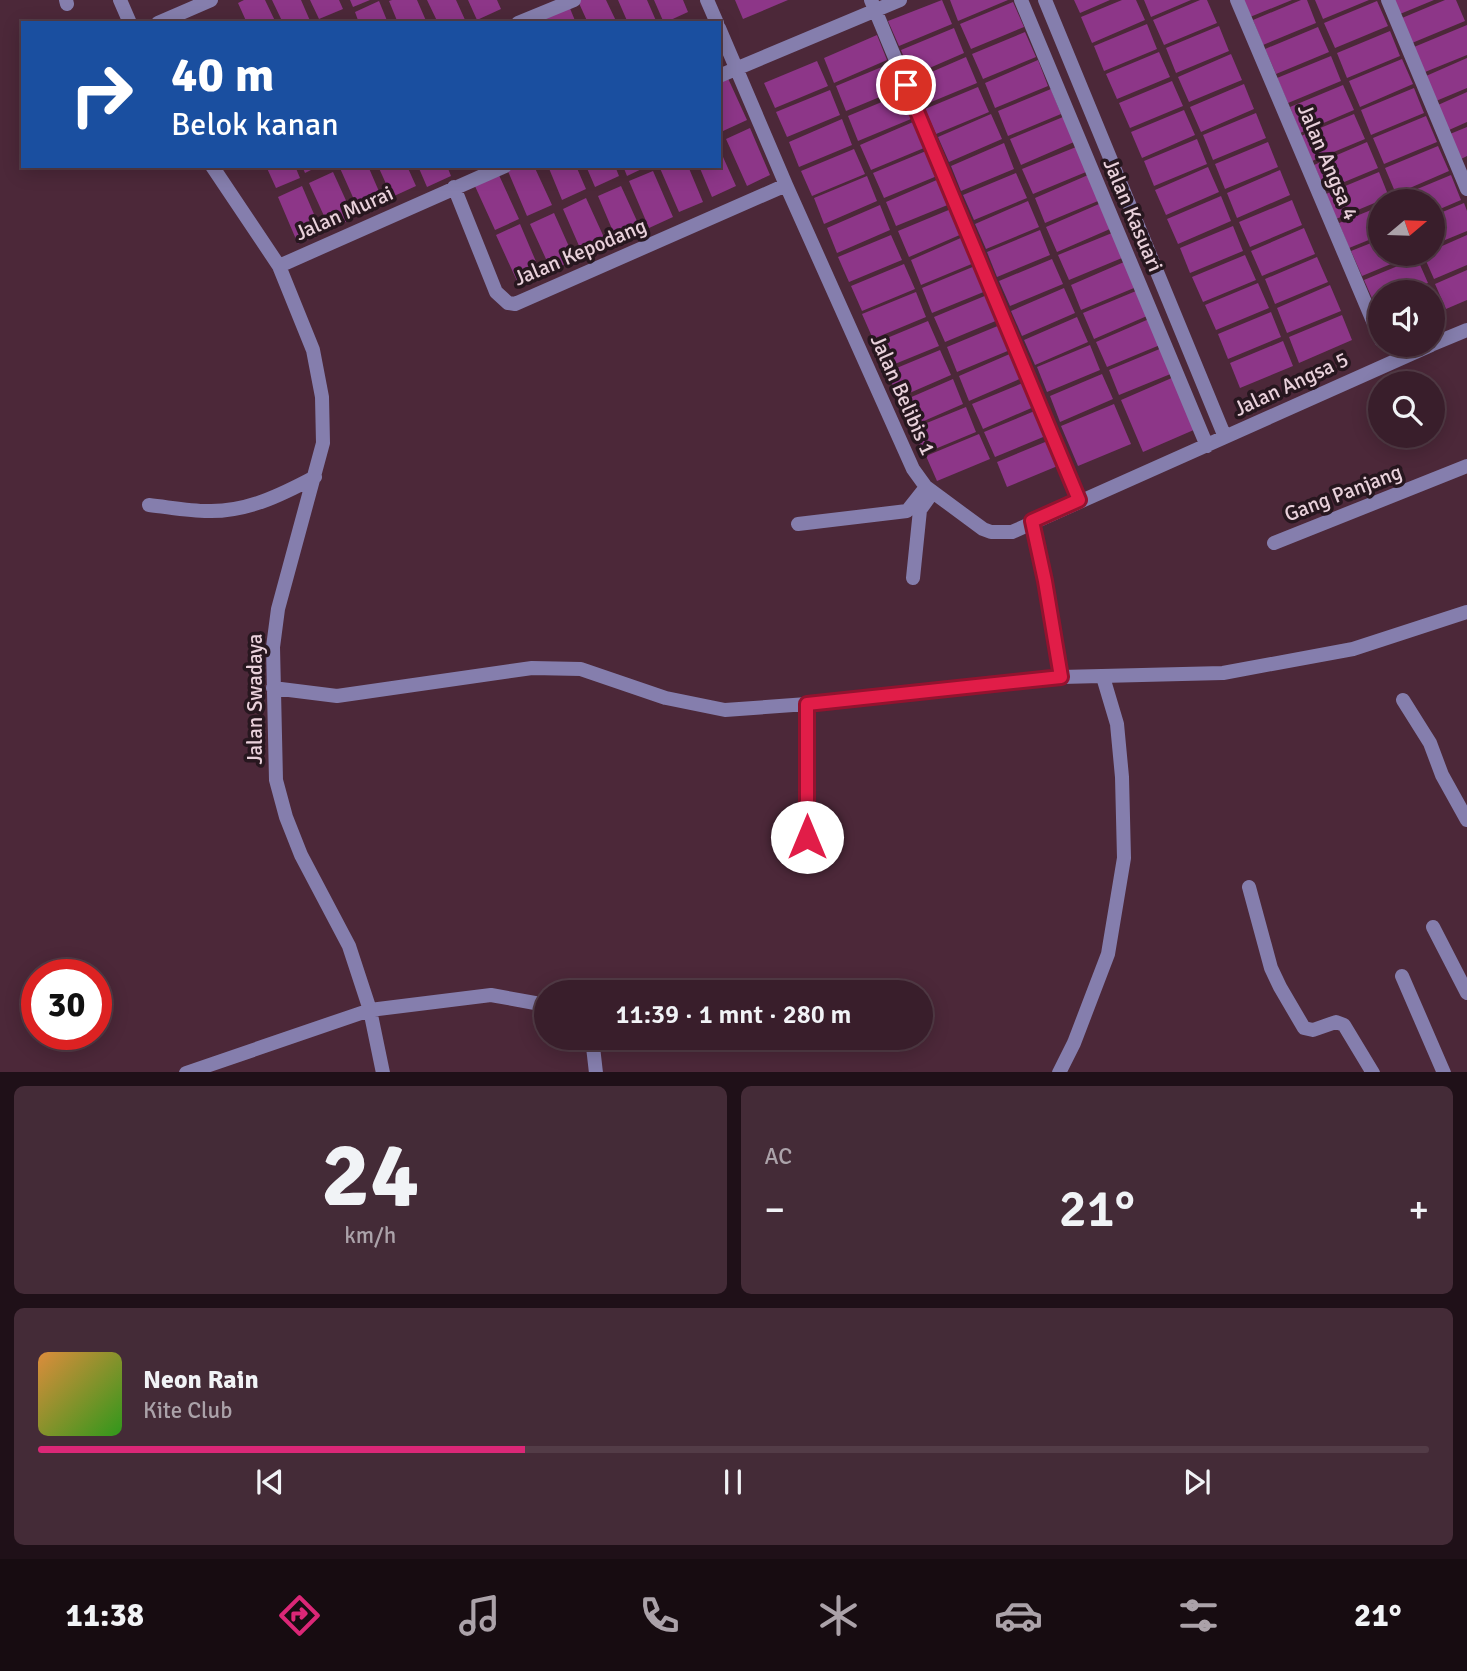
<!DOCTYPE html>
<html lang="id">
<meta charset="utf-8">
<style>
:root{--surface:#391e2b;--page:#442b37;--text:#f1f3f6;--muted:#aba2a9;--line:#533c47;--accent:#db2777}
body{margin:0;font-family:Signika,sans-serif;background:var(--page);color:var(--text);height:100vh;display:flex;flex-direction:column;font-size:26px;white-space:nowrap}
*{box-sizing:border-box;margin:0}
p{font-size:23px;color:var(--muted)}
.icon{flex:none;width:38px;height:38px;fill:none;stroke:currentColor;stroke-width:2;stroke-linecap:round;stroke-linejoin:round}
.map{position:relative;height:1072px;overflow:hidden}
.side{display:flex;flex-direction:column;gap:14px;padding:14px;background:#1f1018;flex:1}
.side>*{flex:none}
.top-card{position:absolute;left:21px;top:21px;width:700px;height:147px;border-radius:0px;box-shadow:0 4px 18px #0003,0 0 0 2px var(--line);background:#1a4fa0;color:#fff;overflow:hidden}
.needle{width:46px;rotate:71deg}
.tools{position:absolute;left:1368px;top:189px;display:grid;gap:14px}
.tools a{display:grid;place-items:center;width:77px;height:77px;border-radius:50%;background:var(--surface);box-shadow:0 4px 18px #0003,0 0 0 2px var(--line);font-size:35px}
.speed{position:absolute;left:21px;top:959px;display:flex;gap:14px;font-size:35px;font-weight:700;text-align:center}
.speed>*{display:grid;place-content:center;width:91px;height:91px;border-radius:50%;background:var(--surface);box-shadow:0 4px 18px #0003,0 0 0 2px var(--line);line-height:1}
.speed .limit{border:10px solid #d22;background:#fff;color:#111}
.pin{position:absolute;display:grid;place-items:center;width:60px;height:60px;color:#fff;margin:-30px;border:4px solid #fff;border-radius:50%;box-shadow:0 2px 7px #0007}
.me{position:absolute;width:77px;margin:-38px;rotate:0deg;stroke-linejoin:round;filter:drop-shadow(0 0 5px #0008)}
.turn{display:flex;align-items:center;gap:24px;height:147px;padding:0 35px;font-size:32px}
.turn .icon{width:91px;height:91px;stroke-width:2.5}
.turn b{display:block;font-size:49px;line-height:60px}
.big{font-size:52px;font-weight:600;line-height:1.1}
.side .widget{flex:1;display:flex;flex-direction:column;justify-content:center;gap:10px;min-width:0;padding:0 24px;border-radius:10px;background:var(--page)}
.side .dial{align-items:center;gap:0}
.dial b{font-size:91px;line-height:1}
.song{display:flex;align-items:center;gap:21px}
.cover{width:84px;height:84px;border-radius:10px;background:linear-gradient(135deg,hsl(30 70% 55%),hsl(110 70% 35%))}
.played{height:7px;border-radius:4px;background:linear-gradient(90deg,var(--accent) 35%,var(--line) 35%)}
.keys{display:flex;justify-content:space-around;direction:ltr}
.heat{display:flex;justify-content:space-between;align-items:center;font-size:38px;direction:ltr}
.side .tiles{flex:1;display:grid;gap:14px;grid-template-columns:1fr 1fr}
.widget:last-child{grid-column:span 2}
.trip{position:absolute;left:534px;top:980px;width:399px;height:70px;border-radius:35px;background:var(--surface);box-shadow:0 4px 18px #0003,0 0 0 2px var(--line);font-weight:600;line-height:70px;text-align:center}
.tabs{display:flex;height:112px;justify-content:space-around;align-items:center;background:#170c11;color:var(--muted)}
.tabs .icon{width:49px;height:49px}
.tabs .active{color:var(--accent)}
.tabs b{font-size:32px;color:var(--text)}
.map>svg:first-child{display:block}
</style>
<div class="map">
<svg width="1467" height="1073" viewBox="0 0 1467 1073">
<rect width="100%" height="100%" fill="#4c2839"/>
<path fill="#8d3688" d="M244 0H265L276 23H247L238 3Z
M272 0H301L311 23H283Z
M310 0H339L343 9 319 19Z
M350 0H370L353 7Z
M392 0H417L427 23H398L389 1Z
M427 0H456L466 22 438 23Z
M468 0H497L501 9 477 20Z
M580 0H606L617 23H588L578 1Z
M618 0H647L657 23H628Z
M654 0H683L688 12 664 23Z
M735 0H788L743 19Z
M942 0 952 24 899 46 888 21Z
M950 0H1008L958 21Z
M1074 0H1110L1080 13Z
M1122 0H1136L1145 20 1092 43 1081 17Z
M1144 0H1191L1151 17Z
M1200 0H1207L1217 23 1164 45 1153 20Z
M1243 0H1292L1250 17Z
M1301 0H1307L1316 23 1263 45 1253 20Z
M1315 0H1369L1323 19Z
M1394 0H1434L1400 14Z
M1445 0H1456L1465 21 1412 43 1402 18Z
M379 1 388 23H359L355 12Z
M1377 1 1388 26 1335 48 1324 23Z
M1013 2 1024 27 971 49 960 24Z
M569 6 576 23H547L544 17Z
M1147 24 1157 49 1104 71 1094 46Z
M1467 25V55L1425 72 1414 47Z
M1219 26 1229 51 1176 73 1166 48Z
M1318 27 1329 52 1276 74 1265 49Z
M954 28 964 53 911 76 901 50Z
M1390 31 1400 56 1347 78 1337 53Z
M1025 32 1036 57 983 79 972 54Z
M877 35 887 60 834 83 824 58Z
M1159 52 1170 77 1117 99 1106 74Z
M1231 54 1242 80 1189 102 1178 77Z
M1331 56 1341 81 1288 103 1277 78Z
M966 57 977 83 924 105 913 80Z
M1467 58V88L1436 101 1426 76Z
M1402 59 1413 84 1360 107 1349 81Z
M1038 60 1048 86 995 108 985 83Z
M817 61 828 86 775 108 764 83Z
M889 64 899 89 846 111 836 86Z
M726 74 747 120 723 131 719 123V77Z
M1172 81 1183 106 1130 128 1119 103Z
M1244 84 1254 109 1201 132 1190 107Z
M1343 85 1354 110 1300 133 1290 107Z
M978 87 989 112 936 134 925 109Z
M1414 88 1424 113 1371 135 1361 110Z
M1051 89 1061 114 1008 136 998 111Z
M830 90 840 115 787 137 776 112Z
M1467 92V122L1449 130 1438 105Z
M901 94 911 119 858 141 848 116Z
M1184 110 1195 135 1142 158 1131 132Z
M1256 113 1266 138 1213 160 1203 135Z
M991 114 1002 139 949 162 938 137Z
M1354 114 1365 139 1312 161 1301 136Z
M1426 116 1437 142 1384 164 1373 138Z
M1063 117 1074 142 1021 165 1010 139Z
M842 119 852 145 799 167 789 142Z
M913 122 924 148 871 170 860 145Z
M1467 127V156L1461 159 1450 134Z
M750 128 770 175 747 186 726 139Z
M1197 139 1207 164 1154 186 1144 161Z
M1268 142 1278 167 1225 189 1215 164Z
M1367 142 1378 168 1325 190 1314 165Z
M1004 143 1014 169 961 191 951 166Z
M1438 146 1449 171 1396 194 1385 168Z
M1076 147 1086 172 1033 194 1022 169Z
M719 148 736 186 712 197 699 166H719Z
M854 149 865 174 812 196 801 171Z
M926 151 937 176 884 198 873 173Z
M266 166H295L300 178 276 188Z
M302 166H319L305 173Z
M339 166H368L384 203 360 213Z
M378 166H407L416 186 392 197Z
M418 166H447L451 176 427 187Z
M513 166H534L552 205 527 216 507 169Z
M548 166H576L586 189 562 200Z
M586 166H615L619 176 595 187Z
M623 166H648L627 176Z
M659 166H688L703 202 679 212Z
M1208 167 1219 192 1166 215 1155 190Z
M1280 170 1290 195 1237 218 1227 193Z
M653 171 673 217 649 228 629 181Z
M333 172 354 218 330 229 309 183Z
M1379 172 1389 197 1336 219 1326 194Z
M498 173 519 219 495 230 474 184Z
M1016 173 1027 198 974 220 963 195Z
M1088 175 1098 201 1045 223 1035 198Z
M1451 175 1461 200 1433 212V201H1399L1398 197Z
M867 176 877 201 824 224 814 198Z
M939 179 950 204 896 226 886 202Z
M302 186 322 233 298 244 278 197Z
M621 186 642 232 618 243 598 196Z
M1221 196 1231 221 1178 244 1167 219Z
M586 198 607 244 583 255 563 209Z
M1292 200 1302 225 1250 247 1239 222Z
M1028 201 1039 227 986 249 975 224Z
M1464 203 1467 211V231L1433 245V216Z
M1099 204 1110 229 1057 252 1046 227Z
M880 205 890 230 837 253 827 228Z
M1381 206V235L1349 248 1339 223Z
M951 209 962 234 909 257 898 231Z
M554 213 575 260 551 270 530 224Z
M520 224 540 271 517 281 496 235Z
M1233 226 1243 251 1190 273 1180 248Z
M1304 228 1315 254 1262 276 1251 251Z
M1040 230 1050 255 997 277 987 252Z
M1112 233 1122 258 1069 280 1058 255Z
M891 235 902 260 849 282 838 257Z
M1467 235V265L1434 279 1423 254H1433V250Z
M963 237 974 263 921 285 911 260Z
M1381 239V254H1415L1362 276 1351 251Z
M1245 255 1256 280 1203 302 1192 277Z
M1317 257 1328 282 1275 304 1265 279Z
M1417 258 1428 283 1405 292H1381V302L1375 305 1364 280Z
M1052 259 1063 284 1010 306 999 281Z
M1124 262 1134 288 1081 310 1071 285Z
M904 264 915 289 862 311 851 286Z
M975 266 986 291 932 313 922 288Z
M1467 270V300L1446 309 1435 284Z
M1258 283 1269 308 1216 330 1205 305Z
M1330 285 1341 311 1287 333 1277 308Z
M1064 288 1075 313 1022 336 1011 311Z
M1136 291 1147 316 1094 339 1083 313Z
M916 292 926 317 873 339 862 314Z
M987 295 998 320 945 342 934 317Z
M1433 297 1439 312 1433 315Z
M1271 312 1281 337 1228 359 1218 334Z
M1342 315 1352 340 1299 363 1289 337Z
M1077 317 1088 342 1035 365 1024 340Z
M1149 319 1160 345 1107 367 1096 342Z
M928 321 939 346 885 368 875 343Z
M1000 325 1010 350 957 372 947 347Z
M1283 341 1293 366 1240 388 1230 363Z
M1090 345 1100 370 1047 392 1037 367Z
M1162 348 1173 373 1119 395 1109 370Z
M940 350 951 375 898 398 887 372Z
M1012 353 1022 378 969 401 959 376Z
M1102 374 1113 399 1060 422 1050 396Z
M1174 377 1196 429 1143 452 1121 400Z
M953 379 963 404 910 427 900 402Z
M1025 382 1036 406 983 429 972 404Z
M1114 404 1131 444 1078 466 1061 426Z
M966 407 976 432 923 454 912 429Z
M1037 410 1048 435 995 457 984 432Z
M979 434 990 459 937 481 926 456Z
M1050 440 1060 465 1007 487 997 462Z"/>
<g fill="none" stroke-linecap="round" stroke-linejoin="round">
<path stroke="#857ead" stroke-width="14" d="M66 0 67 4
M120 0 130 23
M707 0 717 23
M871 0 1079 501
M1021 0 1207 446
M1045 0 1225 437
M1237 0 1381 340
M1388 0 1467 189
M158 23 211 0
M518 23 574 0
M719 28 786 185 913 469 926 487 983 529 991 532H1012L1431 345
M719 76 900 0
M212 166 279 266 313 350 322 397 323 443 278 609 273 647 276 780 286 817 301 855 349 946 370 1010 383 1073
M454 187 496 292 508 303 515 304 786 185
M279 266 505 166
M1433 344 1467 330
M149 505C168 507 189 511 208 511 247 512 281 495 315 477
M1032 521 1045 581 1061 677
M798 524 907 511 926 487
M1274 543 1467 466
M913 578 920 510 930 496
M273 688 337 696 532 668 581 669 666 698 725 710 807 704 1061 677 1223 673 1353 649 1467 612
M1403 700 1430 743 1442 775 1467 820
M807 704V837
M1249 887 1271 968 1280 987 1304 1028 1313 1030 1336 1022 1344 1025 1373 1073
M1433 927 1467 993
M1402 976 1444 1073
M592 1038 596 1073
M186 1073 370 1010 491 995 546 1005
M1059 1073 1074 1043 1108 954 1124 858 1122 777 1117 724 1103 677"/>
</g>
<g fill="none" stroke-linecap="round" stroke-linejoin="round">
<defs>
<path id="route" d="M807 837V704L1061 677 1045 581 1032 521 1079 500 906 85"/>
</defs>
<use href="#route" stroke="#92132f" stroke-width="18"/>
<use href="#route" stroke="#e11d48" stroke-width="12"/>
</g>
<g text-anchor="middle" stroke-width="7" stroke-linejoin="round" paint-order="stroke">
<g font-size="21" fill="#e9d1db" stroke="#27171f">
<text transform="translate(1328 162) rotate(67)" y="7">Jalan Angsa 4</text>
<text transform="translate(344 213) rotate(-24)" y="7">Jalan Murai</text>
<text transform="translate(1133 215) rotate(67)" y="7">Jalan Kasuari</text>
<text transform="translate(580 252) rotate(-23)" y="7">Jalan Kepodang</text>
<text transform="translate(1291 384) rotate(-25)" y="7">Jalan Angsa 5</text>
<text transform="translate(903 395) rotate(66)" y="7">Jalan Belibis 1</text>
<text transform="translate(1343 493) rotate(-21)" y="7">Gang Panjang</text>
<text transform="translate(255 699) rotate(-90)" y="7">Jalan Swadaya</text>
</g>
</g>
</svg>
<div class="tools">
<a><svg class="needle" viewBox="-14 -14 28 28"><path d="M0-13l5 13h-10z" fill="#e53935"/><path d="M0 13l5-13h-10z" fill="#aba2a9"/></svg></a>
<a><svg class="icon" aria-label="sound" viewBox="0 0 24 24"><path d="M4 9h4l5-4v14l-5-4H4zM17 9q2 3 0 6"/></svg></a>
<a><svg class="icon" aria-label="search" viewBox="0 0 24 24"><circle cx="10" cy="10" r="6"/><path d="M15 15l6 6"/></svg></a>
</div>
<div class="speed"><div class="limit">30</div></div>
<div class="pin" style="left:906px;top:85px;background:#d93025"><svg class="icon" aria-label="arrive" viewBox="0 0 24 24"><path d="M6 21V4h12l-3 4 3 4H6"/></svg></div>
<svg class="me" style="left:807px;top:837px" viewBox="-20 -20 40 40"><circle r="19" fill="#fff"/><path d="M0-13L10 11 0 6-10 11z" fill="#e11d48"/></svg>
<div class="trip">11:39 · 1 mnt · 280 m</div>
<div class="top-card">
<div class="turn"><svg class="icon" aria-label="right" viewBox="0 0 24 24"><path d="M7 20v-9h11M14 6l5 5-5 5"/></svg><div><b>40 m</b>Belok kanan</div></div>
</div>
</div>
<section class="side">
<div class="tiles">
<div class="widget dial"><b>24</b><p>km/h</p></div>
<div class="widget"><p>AC</p>
<div class="heat"><a>−</a><b class="big">21°</b><a>+</a></div>
</div>
<div class="widget">
<div class="song"><i class="cover"></i><div><b>Neon Rain</b><p>Kite Club</p></div></div>
<div class="played"></div>
<div class="keys"><svg class="icon" aria-label="previous" viewBox="0 0 24 24"><path d="M18 5L8 12l10 7zM5 5v14"/></svg><svg class="icon" aria-label="pause" viewBox="0 0 24 24"><path d="M8 5v14M16 5v14"/></svg><svg class="icon" aria-label="next" viewBox="0 0 24 24"><path d="M6 5l10 7-10 7zM19 5v14"/></svg></div>
</div>
</div>
</section>
<nav class="tabs">
<b>11:38</b>
<svg class="icon active" aria-label="directions" viewBox="0 0 24 24"><path d="M12 3l9 9-9 9-9-9zM9 14v-3h6M13 9l2 2-2 2"/></svg>
<svg class="icon" aria-label="music" viewBox="0 0 24 24"><path d="M9 18V5l10-2v13"/><circle cx="6" cy="18" r="3"/><circle cx="16" cy="16" r="3"/></svg>
<svg class="icon" aria-label="phone" viewBox="0 0 24 24"><path d="M5 4h4l2 5-3 2q2 4 5 5l2-3 5 2v4C11 20 4 13 5 4z"/></svg>
<svg class="icon" aria-label="climate" viewBox="0 0 24 24"><path d="M12 3v18M4 7l16 10M4 17L20 7"/></svg>
<svg class="icon" aria-label="car" viewBox="0 0 24 24"><path d="M5 17H2v-5l4-1 3-4h7l3 4 3 1v5h-3M9 17h6M6 11h13"/><circle cx="7" cy="17" r="2"/><circle cx="17" cy="17" r="2"/></svg>
<svg class="icon" aria-label="filters" viewBox="0 0 24 24"><path d="M4 7h16M4 17h16"/><circle cx="9" cy="7" r="2"/><circle cx="15" cy="17" r="2"/></svg>
<b>21°</b>
</nav>
